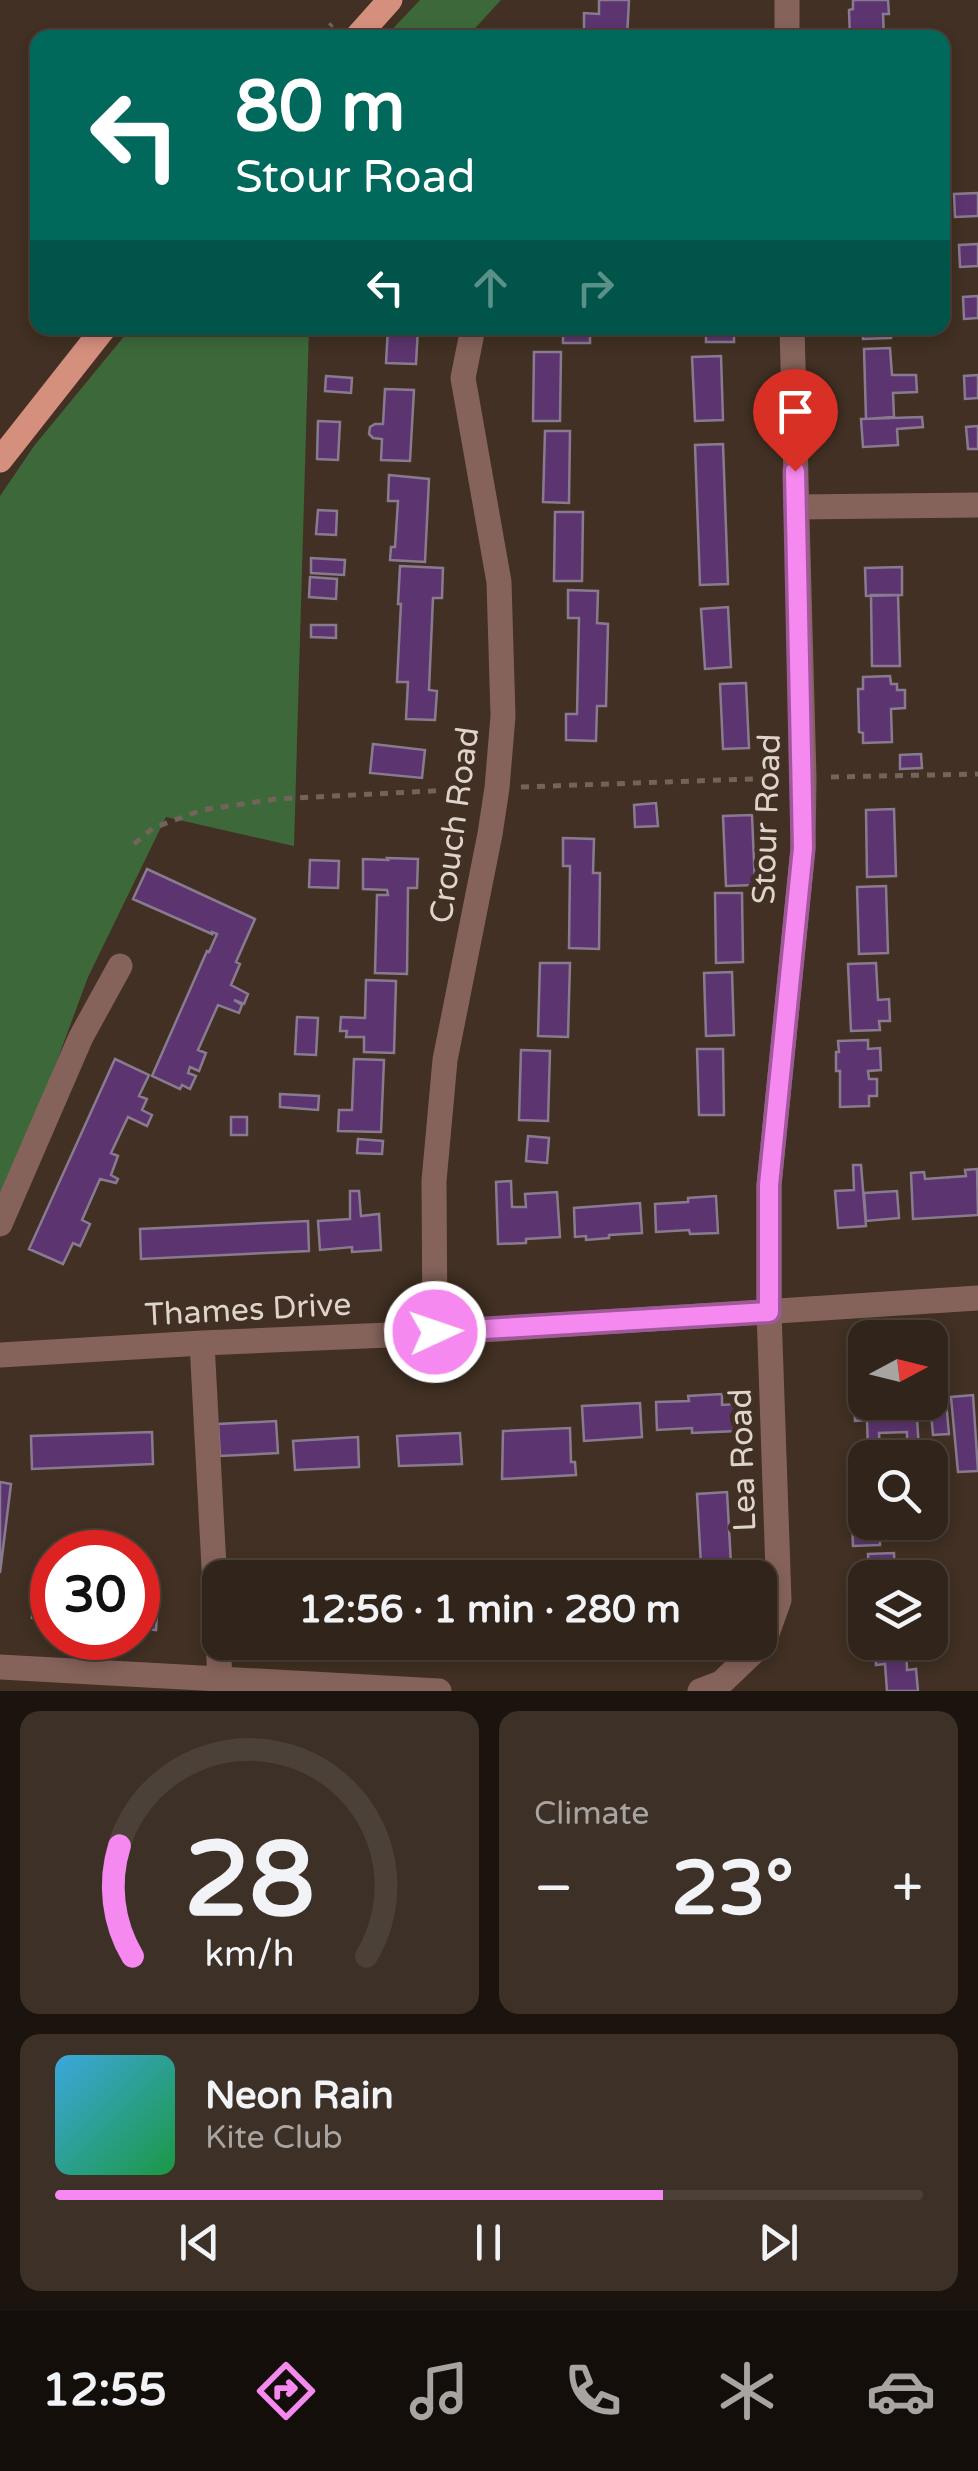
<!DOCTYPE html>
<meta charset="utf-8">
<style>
:root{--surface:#31241a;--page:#3d3027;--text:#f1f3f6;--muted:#a8a4a2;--line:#4c4139;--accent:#f589ef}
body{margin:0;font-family:"Varela Round",sans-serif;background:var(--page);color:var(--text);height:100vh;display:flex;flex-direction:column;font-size:38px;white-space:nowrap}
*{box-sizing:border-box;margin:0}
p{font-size:32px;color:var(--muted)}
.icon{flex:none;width:55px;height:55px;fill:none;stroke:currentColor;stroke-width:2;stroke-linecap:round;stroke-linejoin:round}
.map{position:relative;height:1691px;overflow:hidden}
.sheet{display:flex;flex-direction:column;gap:20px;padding:20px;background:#1b140e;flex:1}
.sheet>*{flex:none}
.hud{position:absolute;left:30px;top:30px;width:920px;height:305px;border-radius:20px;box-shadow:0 5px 15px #0003,0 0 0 2px var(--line);background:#00695c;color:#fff;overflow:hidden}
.needle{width:65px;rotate:83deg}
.tools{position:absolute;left:848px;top:1320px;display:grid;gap:20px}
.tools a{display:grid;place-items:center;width:100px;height:100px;border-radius:20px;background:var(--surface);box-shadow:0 5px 15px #0003,0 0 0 2px var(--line);font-size:50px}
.speed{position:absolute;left:30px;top:1530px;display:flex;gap:20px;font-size:50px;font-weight:700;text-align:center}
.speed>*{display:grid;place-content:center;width:130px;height:130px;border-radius:50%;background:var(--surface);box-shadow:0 5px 15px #0003,0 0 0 2px var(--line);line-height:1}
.speed .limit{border:15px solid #d22;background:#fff;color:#111}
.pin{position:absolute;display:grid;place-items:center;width:85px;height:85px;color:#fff;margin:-102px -42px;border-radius:50% 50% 50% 0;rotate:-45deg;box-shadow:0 0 10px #0007}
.pin .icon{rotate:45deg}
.me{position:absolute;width:110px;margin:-55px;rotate:87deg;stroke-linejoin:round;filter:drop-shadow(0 0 8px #0008)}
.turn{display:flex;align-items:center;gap:35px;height:210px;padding:0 40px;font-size:45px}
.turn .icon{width:130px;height:130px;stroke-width:2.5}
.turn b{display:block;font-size:70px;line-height:85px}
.lanes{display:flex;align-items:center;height:95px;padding:0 40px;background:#0003;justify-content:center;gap:50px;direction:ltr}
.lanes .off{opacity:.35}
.big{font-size:75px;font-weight:800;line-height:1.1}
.sheet .card{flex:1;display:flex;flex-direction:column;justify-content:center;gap:15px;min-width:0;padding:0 35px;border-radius:20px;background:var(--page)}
.sheet .dial{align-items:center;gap:0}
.dial svg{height:260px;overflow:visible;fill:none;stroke:var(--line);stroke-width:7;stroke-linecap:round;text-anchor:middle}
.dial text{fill:var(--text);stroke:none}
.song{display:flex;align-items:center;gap:30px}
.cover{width:120px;height:120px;border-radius:15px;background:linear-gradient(135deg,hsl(200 70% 55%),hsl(140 70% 35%))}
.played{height:10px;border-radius:5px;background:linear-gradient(90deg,var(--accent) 70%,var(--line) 70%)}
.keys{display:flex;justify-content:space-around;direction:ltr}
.heat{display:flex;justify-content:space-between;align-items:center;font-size:55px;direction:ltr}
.sheet .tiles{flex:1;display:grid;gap:20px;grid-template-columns:1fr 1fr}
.card:last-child{grid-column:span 2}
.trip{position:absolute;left:202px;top:1560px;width:575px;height:100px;border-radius:20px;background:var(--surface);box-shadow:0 5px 15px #0003,0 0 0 2px var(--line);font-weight:800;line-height:100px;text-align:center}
.tabs{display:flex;height:160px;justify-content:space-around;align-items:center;background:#140e0a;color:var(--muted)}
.tabs .icon{width:70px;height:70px}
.tabs .current{color:var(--accent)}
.tabs b{font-size:45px;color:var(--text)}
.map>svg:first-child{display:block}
</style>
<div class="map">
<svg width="978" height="1691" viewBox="0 0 978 1691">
<rect width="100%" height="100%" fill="#413023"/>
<path fill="#3d693a" d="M420 0H501L467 37H385Z
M131 328H309L294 846 166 817 88 977 0 1215V496L34 446Z"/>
<path fill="#5c346f" stroke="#897b8f" stroke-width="2.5" d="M599 0H629L627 38H598V31L584 30V13L599 14Z
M853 0H888L889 14H883L884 38H850L849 10 853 9Z
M978 193V216L955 217 954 194Z
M978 244V266L960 267 959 245Z
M978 296V318L964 319 963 297Z
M388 328H418L416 364 386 363Z
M563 328H590V343H563Z
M706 328H734V342H706Z
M863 328H897V335H892L891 338 863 339Z
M890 348 892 375H916L917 392 893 393 894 417 866 419 864 349Z
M534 352H561L560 421H533Z
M721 356 723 420 695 421 692 357Z
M978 375V398L965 399 964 376Z
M326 376 352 378 351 393 325 391Z
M385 389 414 390 410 461 381 460 382 439 373 438 369 434 370 427 375 424H383Z
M922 417 923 427 897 429 898 445 863 447 861 419Z
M318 421 340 422 338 460 317 459Z
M978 426V449H968L966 427Z
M545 431H570L569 503 543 502Z
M723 444 728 584 700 585 695 445Z
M389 475 429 479 425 562 390 560 391 547H395L398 501H388Z
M318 510 337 511 336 535 316 534Z
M555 512H583L582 581H554Z
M311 558 345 560 344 575 311 573Z
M400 566 443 568 442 598H433L429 690 437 691 435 720 406 719 408 682H397L401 604H398Z
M902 567V595L866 596 865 568Z
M310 577 337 579 336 599 309 597Z
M568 590 598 591 597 623 608 624 606 706H597L596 741 566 740V714H577L579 618H568Z
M871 595H898L900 666H872Z
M728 607 731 667 705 669 701 609Z
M311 625H336V638L311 637Z
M890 676 891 684H897V690H905V708L891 709 892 742 863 743V733L859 732 858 689H863V677Z
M746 683 749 748 723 749 720 684Z
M373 744 425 750 422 778 370 773Z
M921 754 922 768 900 769V755Z
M656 803 658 826 635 827 634 805Z
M894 809 896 876 867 877 866 810Z
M752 815 755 885 726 886 723 816Z
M563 838 594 839 593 873H600L599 949 569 948 570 866H563Z
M387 858 418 859 417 888H408L407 974 375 973 377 895H388L387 890 363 889V859L388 860Z
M310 860 339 861 338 888 309 887Z
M147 869 255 919 236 962 240 964 231 985 248 994 244 1004 234 1000 242 1005 239 1013 218 1005 198 1050 206 1053 199 1071 190 1067 188 1073 196 1076 190 1089 182 1085 180 1089 152 1076 207 951 209 952 217 934 212 932V934L133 899Z
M886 886 888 953 859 954 857 887Z
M715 893H742L743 962 716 963Z
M540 963H570L568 1037 538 1036Z
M876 963 878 1000 889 999 890 1021H879L880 1030 851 1031 848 964Z
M732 972 734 1035 706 1036 704 973Z
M366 980 396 981 394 1053 364 1052V1037H346L347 1031H340L341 1017 365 1018Z
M297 1017 318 1018 316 1055 295 1054Z
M868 1040V1049L880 1048 881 1070 868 1071 869 1079H877V1096H869V1106L840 1107V1071H836V1052H839L838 1041Z
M697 1049H723L724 1115H699Z
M521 1050 550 1051 548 1121 519 1120Z
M115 1059 149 1075 139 1096 147 1099 142 1110 152 1115 147 1126 128 1117 111 1153 118 1156 111 1175 118 1179 116 1183 100 1179 82 1220 90 1224 80 1246 73 1243 63 1264 29 1249Z
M354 1059 384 1060 381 1132 338 1131 339 1110H352Z
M280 1094 319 1096 318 1110 280 1107Z
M231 1117H247V1135H231Z
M528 1136 549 1138 547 1163 526 1161Z
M358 1139 383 1141 382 1154 357 1153Z
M853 1165H861L866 1226 838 1228 835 1191 854 1190Z
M977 1169 978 1215 913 1219 911 1173 924 1172 925 1179 966 1176 965 1170Z
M511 1181 512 1207H526L525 1194 557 1192 560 1237 526 1239V1243L498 1244 496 1182Z
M350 1191H359L361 1216 379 1214 381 1250 352 1252V1247L320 1250 318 1221 350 1219Z
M897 1191 899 1218 866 1221 864 1193Z
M716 1196 718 1233 690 1234 689 1230 656 1232 655 1204 688 1202V1198Z
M640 1203 642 1233 609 1235V1238L586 1240V1236L575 1237 574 1208Z
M308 1221 309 1251 141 1259 140 1229Z
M722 1394V1405L735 1404 737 1431 692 1433V1428L657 1430 656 1402 689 1401 688 1396Z
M973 1395 978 1471 958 1472 951 1397Z
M854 1398H865V1402H927L928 1417 917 1418 919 1450H907V1432L879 1433 880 1451 868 1452 867 1420 855 1421Z
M946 1401 949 1434 933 1435 930 1402Z
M640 1403 642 1437 584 1441 582 1406Z
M276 1421 278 1453 220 1456 218 1424Z
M570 1428 571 1462H575L576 1475 502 1479 503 1431Z
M152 1432 153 1464 32 1469 31 1436Z
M460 1433 462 1464 399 1466 397 1436Z
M358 1437 359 1467 295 1470 293 1441Z
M850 1475H865V1522H879L880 1545 853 1546Z
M0 1482 11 1484 0 1573Z
M727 1492 731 1564 701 1565 697 1494Z
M894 1553 895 1578H869L868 1554Z
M35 1584 52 1586V1620L32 1618Z
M138 1595 158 1597 156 1630 138 1628Z
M875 1642H906L907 1670 916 1669 918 1691H887L885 1664 876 1665Z"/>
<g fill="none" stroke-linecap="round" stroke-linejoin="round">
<path stroke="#726458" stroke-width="5" stroke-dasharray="8 8" stroke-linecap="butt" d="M319 38 332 24
M831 777 978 774
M521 787 780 778
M134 844 153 828 202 810 276 799 470 789"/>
<path stroke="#85635a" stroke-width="25" d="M787 38V0
M796 507 978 505
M0 1224 81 1037 120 966
M435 1333 434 1181 445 1060 490 834 497 788 503 716 499 582 463 378 473 328
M202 1343 220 1679
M0 1355 202 1343 435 1333 978 1298
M0 1667 439 1691
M700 1691 721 1683 764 1642 779 1600 769 1312V1185L803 849 804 778 792 328"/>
<path stroke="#d58f7d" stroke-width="25" d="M356 38 390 0
M0 460 104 328"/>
</g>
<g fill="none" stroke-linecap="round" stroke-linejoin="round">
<defs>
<path id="route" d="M435 1332 769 1312V1185L803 848 795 471"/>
</defs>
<use href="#route" stroke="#9f599b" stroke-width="25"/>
<use href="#route" stroke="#f589ef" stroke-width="18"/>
</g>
<g text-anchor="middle" stroke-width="10" stroke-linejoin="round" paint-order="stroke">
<g font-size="32" fill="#ded4cb" stroke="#413023">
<text transform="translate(766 819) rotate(-88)" y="11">Stour Road</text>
<text transform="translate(454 825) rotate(-82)" y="11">Crouch Road</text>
<text transform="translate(248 1309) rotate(-3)" y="11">Thames Drive</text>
<text transform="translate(742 1460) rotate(-92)" y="11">Lea Road</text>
</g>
</g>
</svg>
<div class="tools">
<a><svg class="needle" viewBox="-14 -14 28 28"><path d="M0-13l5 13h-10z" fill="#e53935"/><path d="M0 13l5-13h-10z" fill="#a8a4a2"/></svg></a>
<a><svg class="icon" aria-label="search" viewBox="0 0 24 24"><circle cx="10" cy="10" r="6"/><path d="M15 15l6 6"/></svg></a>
<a><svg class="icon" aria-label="layers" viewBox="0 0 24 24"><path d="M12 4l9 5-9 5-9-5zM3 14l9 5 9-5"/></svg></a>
</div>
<div class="speed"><div class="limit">30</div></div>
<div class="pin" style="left:795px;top:471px;background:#d93025"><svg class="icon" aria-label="arrive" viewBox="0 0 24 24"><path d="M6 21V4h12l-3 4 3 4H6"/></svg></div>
<svg class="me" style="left:435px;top:1332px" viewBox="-20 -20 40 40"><circle r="17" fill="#f589ef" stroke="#fff" stroke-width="3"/><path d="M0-11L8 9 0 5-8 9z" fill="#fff"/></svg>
<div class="trip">12:56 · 1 min · 280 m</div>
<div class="hud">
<div class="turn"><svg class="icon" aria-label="left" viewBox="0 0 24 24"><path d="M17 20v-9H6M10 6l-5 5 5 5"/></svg><div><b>80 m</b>Stour Road</div></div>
<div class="lanes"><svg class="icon" aria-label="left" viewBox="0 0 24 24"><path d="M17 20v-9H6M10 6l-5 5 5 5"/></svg><svg class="icon off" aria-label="ahead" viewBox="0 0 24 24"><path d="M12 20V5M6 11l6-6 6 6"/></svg><svg class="icon off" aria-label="right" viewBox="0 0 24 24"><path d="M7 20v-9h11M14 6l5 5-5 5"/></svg></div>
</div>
</div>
<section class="sheet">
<div class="tiles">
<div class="card dial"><svg viewBox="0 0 100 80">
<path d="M14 69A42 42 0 1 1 86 69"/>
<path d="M14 69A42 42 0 0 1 10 35" stroke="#f589ef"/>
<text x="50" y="56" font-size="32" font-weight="700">28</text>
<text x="50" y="72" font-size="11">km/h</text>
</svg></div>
<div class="card"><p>Climate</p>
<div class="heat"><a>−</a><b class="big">23°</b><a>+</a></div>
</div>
<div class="card">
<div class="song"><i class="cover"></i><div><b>Neon Rain</b><p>Kite Club</p></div></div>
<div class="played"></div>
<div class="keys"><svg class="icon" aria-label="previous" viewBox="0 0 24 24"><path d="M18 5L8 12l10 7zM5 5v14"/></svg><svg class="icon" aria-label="pause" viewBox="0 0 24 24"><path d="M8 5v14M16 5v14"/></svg><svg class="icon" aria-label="next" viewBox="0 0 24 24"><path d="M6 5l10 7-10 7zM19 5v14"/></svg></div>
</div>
</div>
</section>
<nav class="tabs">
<b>12:55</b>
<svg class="icon current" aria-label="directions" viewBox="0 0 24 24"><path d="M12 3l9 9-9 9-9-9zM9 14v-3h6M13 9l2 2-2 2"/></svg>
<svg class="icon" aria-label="music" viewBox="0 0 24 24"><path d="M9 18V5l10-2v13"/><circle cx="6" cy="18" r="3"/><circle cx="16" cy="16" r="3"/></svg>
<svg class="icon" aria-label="phone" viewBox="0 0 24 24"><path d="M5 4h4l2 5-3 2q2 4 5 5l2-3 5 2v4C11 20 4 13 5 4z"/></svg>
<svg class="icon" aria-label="climate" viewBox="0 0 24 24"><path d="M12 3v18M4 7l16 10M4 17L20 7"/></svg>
<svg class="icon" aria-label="car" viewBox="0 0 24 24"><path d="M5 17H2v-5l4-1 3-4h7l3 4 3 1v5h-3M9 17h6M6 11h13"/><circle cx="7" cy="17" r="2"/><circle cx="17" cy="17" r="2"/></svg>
</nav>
